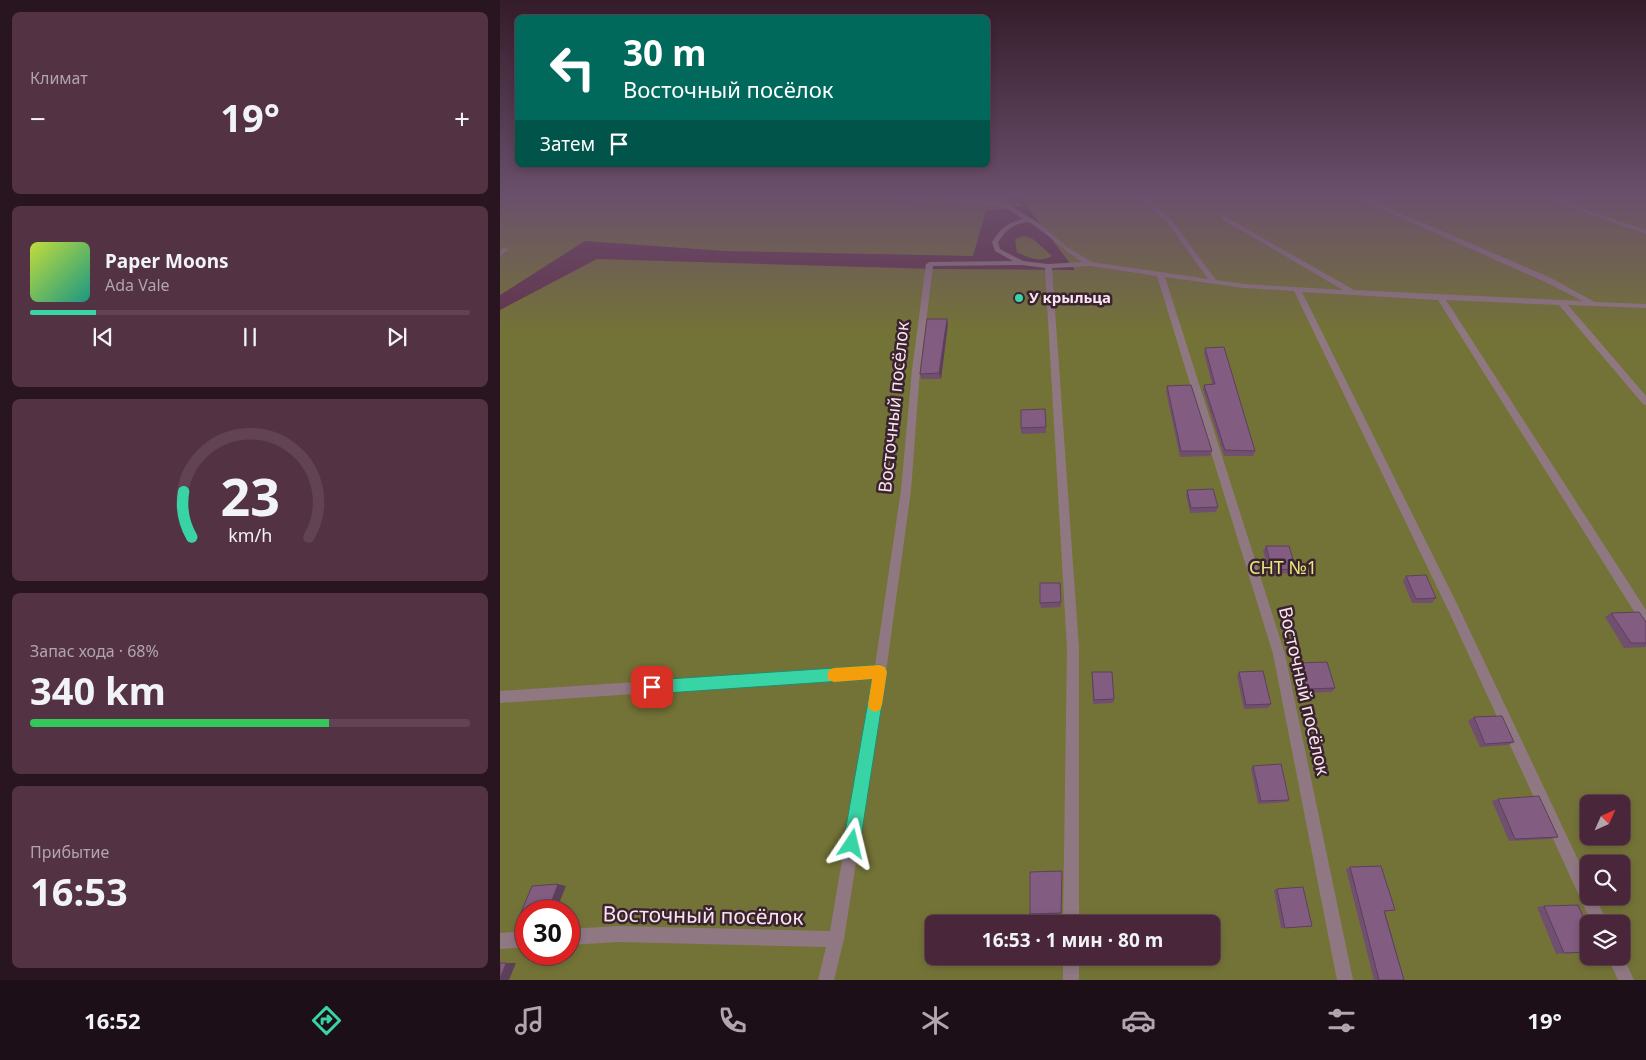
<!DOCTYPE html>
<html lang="ru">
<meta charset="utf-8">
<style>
:root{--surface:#492639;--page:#533244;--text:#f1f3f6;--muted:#b1a5ae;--line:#614353;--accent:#39d4a5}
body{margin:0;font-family:"Noto Sans",sans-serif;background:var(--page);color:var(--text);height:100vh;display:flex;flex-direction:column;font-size:19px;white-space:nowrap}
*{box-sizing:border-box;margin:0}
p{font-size:16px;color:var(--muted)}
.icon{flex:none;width:28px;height:28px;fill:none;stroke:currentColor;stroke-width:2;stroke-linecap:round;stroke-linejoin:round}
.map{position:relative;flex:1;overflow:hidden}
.side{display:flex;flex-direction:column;gap:12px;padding:12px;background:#28151f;width:500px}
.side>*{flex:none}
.banner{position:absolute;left:15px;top:15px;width:475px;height:152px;border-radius:8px;box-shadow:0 2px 8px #0003,0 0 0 1px var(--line);background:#00695c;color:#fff;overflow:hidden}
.needle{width:32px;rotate:45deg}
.controls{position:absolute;left:1080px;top:795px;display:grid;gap:10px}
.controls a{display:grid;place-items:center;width:50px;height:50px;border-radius:8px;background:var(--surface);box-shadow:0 2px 8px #0003,0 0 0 1px var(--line);font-size:25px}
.speed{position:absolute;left:15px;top:900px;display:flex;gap:10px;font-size:25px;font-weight:700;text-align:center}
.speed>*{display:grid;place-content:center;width:65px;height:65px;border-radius:50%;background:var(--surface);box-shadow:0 2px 8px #0003,0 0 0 1px var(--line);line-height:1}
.speed .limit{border:8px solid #d22;background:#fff;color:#111}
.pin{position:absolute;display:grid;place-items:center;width:42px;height:42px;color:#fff;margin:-21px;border-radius:10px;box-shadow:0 2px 8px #0006}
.me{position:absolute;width:55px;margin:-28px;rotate:10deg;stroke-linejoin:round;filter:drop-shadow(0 0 4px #0008)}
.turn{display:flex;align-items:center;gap:18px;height:105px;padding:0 25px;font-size:22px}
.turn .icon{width:65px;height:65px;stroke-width:2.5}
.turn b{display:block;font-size:35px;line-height:42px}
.then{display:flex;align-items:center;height:48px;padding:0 25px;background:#0003;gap:10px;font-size:19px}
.big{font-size:38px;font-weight:700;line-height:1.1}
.side .card{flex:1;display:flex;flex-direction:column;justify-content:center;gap:8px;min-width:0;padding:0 18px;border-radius:8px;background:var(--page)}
.side .dial{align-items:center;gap:0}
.dial svg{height:130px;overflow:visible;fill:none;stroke:var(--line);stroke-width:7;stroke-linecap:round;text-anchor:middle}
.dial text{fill:var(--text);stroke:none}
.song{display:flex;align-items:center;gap:15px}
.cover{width:60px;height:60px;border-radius:8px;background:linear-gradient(135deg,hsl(70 70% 55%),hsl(170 70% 35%))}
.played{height:5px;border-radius:2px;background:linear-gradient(90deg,var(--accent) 15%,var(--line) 15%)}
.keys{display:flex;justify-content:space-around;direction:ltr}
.heat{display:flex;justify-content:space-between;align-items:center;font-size:28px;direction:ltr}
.charge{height:8px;border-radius:4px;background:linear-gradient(90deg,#34c759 68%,var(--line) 0)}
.trip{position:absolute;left:425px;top:915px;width:295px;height:50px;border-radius:8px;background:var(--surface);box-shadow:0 2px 8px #0003,0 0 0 1px var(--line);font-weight:700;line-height:50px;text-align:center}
.dock{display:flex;height:80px;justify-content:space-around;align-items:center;background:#1d0f17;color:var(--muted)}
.dock .icon{width:35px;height:35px}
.dock .current{color:var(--accent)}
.dock b{font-size:22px;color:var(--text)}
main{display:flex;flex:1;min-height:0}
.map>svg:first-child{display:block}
</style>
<main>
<section class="side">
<div class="card"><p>Климат</p>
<div class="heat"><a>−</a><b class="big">19°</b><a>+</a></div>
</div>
<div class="card">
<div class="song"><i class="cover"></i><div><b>Paper Moons</b><p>Ada Vale</p></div></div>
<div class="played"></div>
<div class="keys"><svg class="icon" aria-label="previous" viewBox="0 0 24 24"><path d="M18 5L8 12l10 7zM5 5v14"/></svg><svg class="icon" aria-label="pause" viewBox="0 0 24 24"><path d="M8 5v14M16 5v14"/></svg><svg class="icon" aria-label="next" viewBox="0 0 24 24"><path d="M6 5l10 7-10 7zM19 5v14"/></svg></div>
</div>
<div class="card dial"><svg viewBox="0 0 100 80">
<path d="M14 69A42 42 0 1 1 86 69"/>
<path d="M14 69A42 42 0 0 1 9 41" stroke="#39d4a5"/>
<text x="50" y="56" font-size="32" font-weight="700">23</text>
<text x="50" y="72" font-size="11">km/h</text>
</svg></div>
<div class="card"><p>Запас хода · 68%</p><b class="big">340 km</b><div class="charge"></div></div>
<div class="card"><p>Прибытие</p><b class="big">16:53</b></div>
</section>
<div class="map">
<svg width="1146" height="980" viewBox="0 0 1146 980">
<rect width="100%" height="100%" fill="#61334c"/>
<path fill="#747337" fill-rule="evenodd" d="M0 195H512L523 206 486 211 473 256 225 251 85 241 0 295Z
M518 195H1146V980H0V310L97 259 435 269 575 270ZM1089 804H1121V836H1089ZM1089 864H1121V896H1089ZM26 911H69V954H26ZM434 924H711V956H434ZM1089 924H1121V956H1089Z
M524 236 533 239 552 256C541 263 527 258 517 252L515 239Z"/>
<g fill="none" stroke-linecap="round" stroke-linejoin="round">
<path fill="#907883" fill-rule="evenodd" d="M4 248 9 249 0 256V250Z"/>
<path fill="#907883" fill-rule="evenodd" d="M344 195H381L505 202 543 226 567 247 592 262 708 279 668 223 637 195H644L672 221 716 280 744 284 843 290 722 219V217L724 216 854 290 1083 301 1043 281 850 195H858L1049 277 1095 302 1146 304V308L1068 305 1146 396V405L1143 404 1059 305 946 300 1146 610V625L1142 624 938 300 802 292 958 606 1089 883V896H1095L1108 924H1092L950 614 794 291 744 288 665 277 785 654 853 980H837L773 654 657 276 590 266 552 268 579 649V924H563L567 649 545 268 522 265 433 266 420 370 411 490 386 672 344 939 334 980H318L326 947 118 942 69 945V929L118 926 330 931 373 678 0 703V691L375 666 401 490 412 370 426 264 430 262 513 261 495 251 492 242C500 229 508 222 523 219L503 206 347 197ZM529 222C548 234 563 250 582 262L548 264 523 261 500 249 498 242C506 230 514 223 529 222Z
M1043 195H1052L1090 211 1146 230V234L1086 213Z
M26 931V947L0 949V933Z
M1121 952 1134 980H1118L1107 956H1121Z
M563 956H579V980H563Z"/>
</g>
<path fill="#714f70" d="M448 324 441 379H421L420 374Z
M705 348 755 451 753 456H724L703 390 704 385 712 384 704 353Z
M667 386 712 451 710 456 680 457 666 391Z
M545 409 546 433 521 434V428Z
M687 490 718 507 716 512 690 513 686 495Z
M766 546 796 569 794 573 770 574 763 551Z
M906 576 936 598 932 603H912L903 581Z
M560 583 561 607 541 608 540 603Z
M1111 613 1146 622V647L1124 648 1105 617Z
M800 663 835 688 832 692 804 693 797 667Z
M592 672 614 699 613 703 593 704Z
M739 672 771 704 768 708 744 709 737 676Z
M974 717 1014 742 1008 745 980 747 968 721Z
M753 766 789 800 786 802 758 804 751 769Z
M998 799 1058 837 1051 839 1009 841 992 801Z
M850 867 895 910 885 911 904 980H874L846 869Z
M562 871 561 914 531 915 530 914Z
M777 889 812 926 781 928 774 890Z
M1044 906 1089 952 1056 954 1037 907Z"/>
<path fill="#5c405b" d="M447 319 448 324 441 379 439 373Z
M58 884 66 886 56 911H48Z
M6 963H16L9 980H0Z"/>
<path fill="#835c82" stroke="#5c405b" d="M427 319H447L439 373 420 374Z
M724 347 755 451 725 450 704 385 715 384 705 348Z
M691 385 712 451H681L667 386Z
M545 409 546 427 521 428V410Z
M713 489 718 507 691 508 687 490Z
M766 546H789L796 569 772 570Z
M926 575 936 598 916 599 906 576Z
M540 583H560L561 602 540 603Z
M1139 612 1146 622V643H1131L1111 613Z
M827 662 835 688 807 689 800 663Z
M763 671 771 704 746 705 739 672Z
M592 672H612L614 699 594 700Z
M1002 716 1014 742 985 744 974 717Z
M781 764 789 800 761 801 753 766Z
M1039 796 1058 837 1015 839 998 799Z
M881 866 895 910 884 911 904 980H879L850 867Z
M562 871 561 913 530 914V872Z
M58 884 48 911H26V917H19L32 886Z
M803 887 812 926 785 928 777 889Z
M1078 905 1089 929V952L1064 953 1044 906Z
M0 963H6L0 979Z"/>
<linearGradient id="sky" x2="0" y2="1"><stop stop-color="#351c2a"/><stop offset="0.59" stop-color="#6a506c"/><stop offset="1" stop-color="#6a506c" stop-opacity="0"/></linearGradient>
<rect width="1146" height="332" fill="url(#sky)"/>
<path fill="#39d4a5" stroke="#258a6b" d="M380 665 385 667 387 672 360 844 357 849 352 852 346 849 343 844 372 679 152 694 147 692 145 687 147 682 152 680Z"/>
<path fill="#f59e0b" d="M380 665 385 667 387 672 382 705 380 710 375 712 370 710 368 705 372 679 334 682 329 680 327 675 329 670 334 668Z"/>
<circle fill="#39d4a5" stroke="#39232e" stroke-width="2" cx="519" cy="298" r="5"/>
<g text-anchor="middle" stroke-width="5" stroke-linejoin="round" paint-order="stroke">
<g font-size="15" font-weight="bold" fill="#fbe3ef" stroke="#39232e" text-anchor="start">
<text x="529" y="303">У крыльца</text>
</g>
<g font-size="18" fill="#fbe3ef" stroke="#39232e">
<text transform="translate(394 407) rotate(-84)" y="6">Восточный посёлок</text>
<text transform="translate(804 691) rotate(77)" y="6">Восточный посёлок</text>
</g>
<g font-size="18" fill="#ebe97d" stroke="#39232e">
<text x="783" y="574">СНТ №1</text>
</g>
<g font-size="21" fill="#fbe3ef" stroke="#39232e">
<text transform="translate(203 916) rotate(1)" y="7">Восточный посёлок</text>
</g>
</g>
</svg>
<div class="controls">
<a><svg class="needle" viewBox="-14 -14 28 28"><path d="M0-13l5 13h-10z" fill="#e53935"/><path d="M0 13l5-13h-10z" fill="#b1a5ae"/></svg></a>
<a><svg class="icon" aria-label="search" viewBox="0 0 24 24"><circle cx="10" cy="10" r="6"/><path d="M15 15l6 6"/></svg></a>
<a><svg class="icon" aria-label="layers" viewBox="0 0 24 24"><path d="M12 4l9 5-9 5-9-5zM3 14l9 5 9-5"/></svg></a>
</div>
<div class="speed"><div class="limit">30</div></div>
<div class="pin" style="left:152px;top:687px;background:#d93025"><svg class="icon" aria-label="arrive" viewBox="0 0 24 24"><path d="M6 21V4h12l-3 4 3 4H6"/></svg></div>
<svg class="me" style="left:352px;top:844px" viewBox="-20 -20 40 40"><path d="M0-17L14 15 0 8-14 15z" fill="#39d4a5" stroke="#fff" stroke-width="4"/></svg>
<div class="trip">16:53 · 1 мин · 80 m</div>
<div class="banner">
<div class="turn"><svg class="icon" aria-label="left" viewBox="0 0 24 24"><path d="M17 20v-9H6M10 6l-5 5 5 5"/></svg><div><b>30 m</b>Восточный посёлок</div></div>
<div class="then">Затем<svg class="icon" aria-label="arrive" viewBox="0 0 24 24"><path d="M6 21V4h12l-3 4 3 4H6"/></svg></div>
</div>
</div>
</main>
<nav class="dock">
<b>16:52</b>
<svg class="icon current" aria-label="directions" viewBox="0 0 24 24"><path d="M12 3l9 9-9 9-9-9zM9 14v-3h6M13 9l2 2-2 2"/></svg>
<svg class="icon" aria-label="music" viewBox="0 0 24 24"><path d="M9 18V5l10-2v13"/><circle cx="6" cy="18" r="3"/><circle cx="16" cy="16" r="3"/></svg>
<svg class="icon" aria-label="phone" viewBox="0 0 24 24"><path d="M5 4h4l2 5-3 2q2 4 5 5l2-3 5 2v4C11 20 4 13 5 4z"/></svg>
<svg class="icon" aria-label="climate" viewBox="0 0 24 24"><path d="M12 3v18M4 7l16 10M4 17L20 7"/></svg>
<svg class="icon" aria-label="car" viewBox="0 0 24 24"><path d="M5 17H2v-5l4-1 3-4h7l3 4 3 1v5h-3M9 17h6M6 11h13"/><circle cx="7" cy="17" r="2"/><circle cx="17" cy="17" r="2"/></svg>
<svg class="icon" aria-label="filters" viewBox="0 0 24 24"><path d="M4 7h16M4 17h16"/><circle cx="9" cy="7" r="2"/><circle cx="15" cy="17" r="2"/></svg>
<b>19°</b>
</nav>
